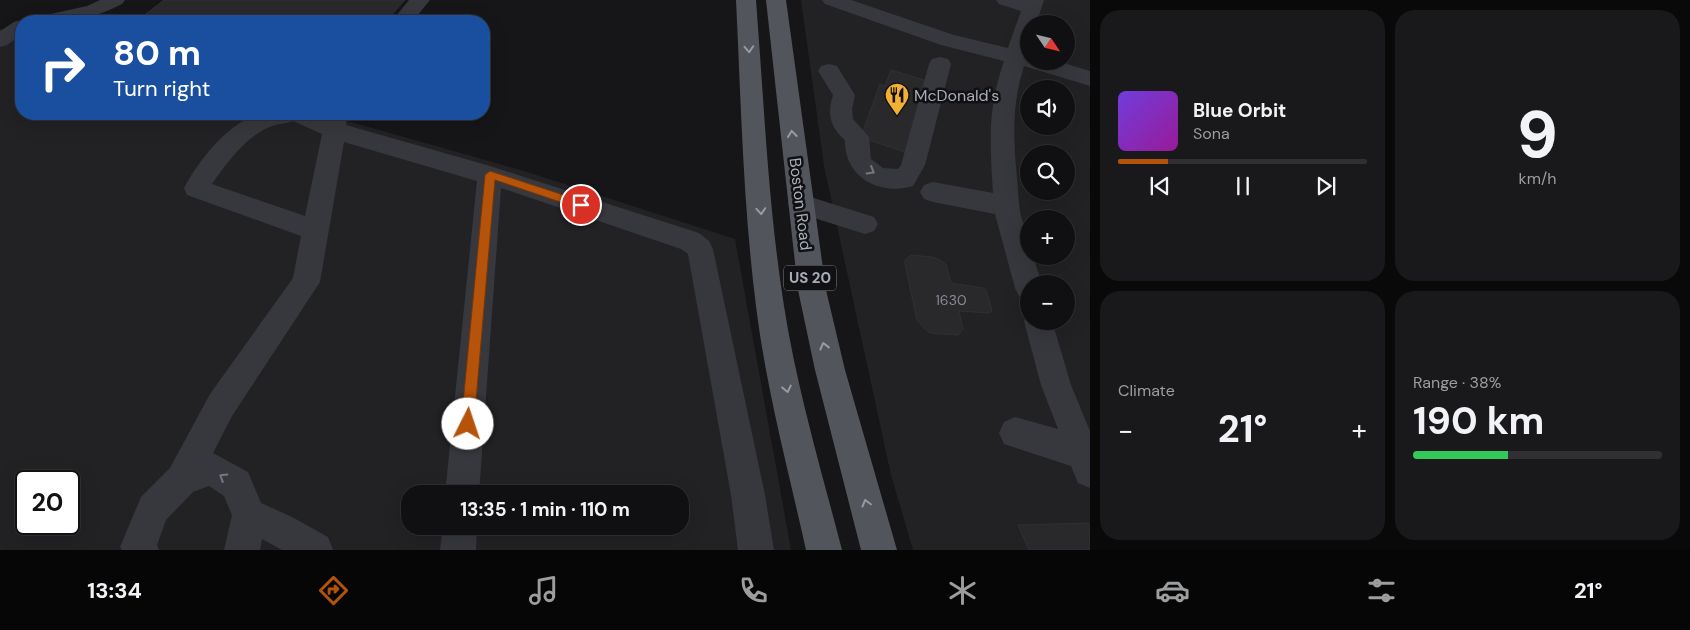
<!DOCTYPE html>
<meta charset="utf-8">
<style>
:root{--surface:#101012;--page:#19191b;--text:#f1f3f6;--muted:#9c9d9f;--line:#303032;--accent:#b45309}
body{margin:0;font-family:"DM Sans",sans-serif;background:var(--page);color:var(--text);height:100vh;display:flex;flex-direction:column;font-size:19px;white-space:nowrap}
*{box-sizing:border-box;margin:0}
p{font-size:16px;color:var(--muted)}
.icon{flex:none;width:28px;height:28px;fill:none;stroke:currentColor;stroke-width:2;stroke-linecap:round;stroke-linejoin:round}
.map{position:relative;flex:1;overflow:hidden}
.details{display:flex;flex-direction:column;gap:10px;padding:10px;background:#09090a;width:600px}
.details>*{flex:none}
.top-card{position:absolute;left:15px;top:15px;width:475px;height:105px;border-radius:20px;box-shadow:0 5px 20px #0002,0 0 0 1px var(--line);background:#1a4fa0;color:#fff;overflow:hidden}
.needle{width:32px;rotate:125deg}
.buttons{position:absolute;left:1020px;top:15px;display:grid;gap:10px}
.buttons a{display:grid;place-items:center;width:55px;height:55px;border-radius:50%;background:var(--surface);box-shadow:0 5px 20px #0002,0 0 0 1px var(--line);font-size:25px}
.speed{position:absolute;left:15px;top:470px;display:flex;gap:10px;font-size:25px;font-weight:700;text-align:center}
.speed>*{display:grid;place-content:center;width:65px;height:65px;border-radius:50%;background:var(--surface);box-shadow:0 5px 20px #0002,0 0 0 1px var(--line);line-height:1}
.speed .limit{border:2px solid #111;border-radius:8px;background:#fff;color:#111}
.pin{position:absolute;display:grid;place-items:center;width:42px;height:42px;color:#fff;margin:-21px;border:2px solid #fff;border-radius:50%;box-shadow:0 1px 5px #0007}
.me{position:absolute;width:55px;margin:-28px;rotate:4deg;stroke-linejoin:round;filter:drop-shadow(0 0 4px #0008)}
.turn{display:flex;align-items:center;gap:18px;height:105px;padding:0 15px;font-size:22px}
.turn .icon{width:65px;height:65px;stroke-width:2.5}
.turn b{display:block;font-size:35px;line-height:42px}
.big{font-size:38px;font-weight:700;line-height:1.1}
.details .widget{flex:1;display:flex;flex-direction:column;justify-content:center;gap:8px;min-width:0;padding:0 18px;border-radius:20px;background:var(--page)}
.details .dial{align-items:center;gap:0}
.dial b{font-size:65px;line-height:1}
.song{display:flex;align-items:center;gap:15px}
.cover{width:60px;height:60px;border-radius:8px;background:linear-gradient(135deg,hsl(260 70% 55%),hsl(300 70% 35%))}
.played{height:5px;border-radius:2px;background:linear-gradient(90deg,var(--accent) 20%,var(--line) 20%)}
.keys{display:flex;justify-content:space-around;direction:ltr}
.heat{display:flex;justify-content:space-between;align-items:center;font-size:28px;direction:ltr}
.charge{height:8px;border-radius:4px;background:linear-gradient(90deg,#34c759 38%,var(--line) 0)}
.details .tiles{flex:1;display:grid;gap:10px;grid-template-columns:repeat(2,1fr)}
.trip{position:absolute;left:401px;top:485px;width:288px;height:50px;border-radius:20px;background:var(--surface);box-shadow:0 5px 20px #0002,0 0 0 1px var(--line);font-weight:700;line-height:50px;text-align:center}
.menu{display:flex;height:80px;justify-content:space-around;align-items:center;background:#060607;color:var(--muted)}
.menu .icon{width:35px;height:35px}
.menu .selected{color:var(--accent)}
.menu b{font-size:22px;color:var(--text)}
main{display:flex;flex:1;min-height:0}
.map>svg:first-child{display:block}
</style>
<main>
<div class="map">
<svg width="1090" height="550" viewBox="0 0 1090 550">
<rect width="100%" height="100%" fill="#161618"/>
<path fill="#222225" fill-rule="evenodd" d="M801 0H1090V550H913L891 475 824 166ZM1029 24H1066V61H1029ZM1029 89H1066V126H1029ZM1029 154H1066V191H1029ZM1029 219H1066V256H1029ZM1029 284H1066V321H1029Z
M0 29 21 35V114H277L351 122 524 171 735 239 791 550H0ZM26 481H69V524H26ZM410 494H680V526H410Z"/>
<path fill="#29292c" stroke="#303034" d="M164 0H405L386 21H137Z
M891 70 924 80 918 97 923 98 919 132 911 129 909 135 912 136 907 153 861 137 880 84 885 86Z
M911 255 932 257 942 261 946 265 951 283 983 288 986 290 992 310 990 313 959 311 963 329 958 335 930 333 926 330 917 320 905 264V260Z
M1089 523 1090 550H1029L1018 525Z"/>
<g fill="none" stroke-linecap="round" stroke-linejoin="round">
<path fill="#37383d" fill-rule="evenodd" d="M100 0H125L122 4C91 20 69 23 34 21L37 17 87 6Z
M409 0H430L413 21H392Z
M822 0H851L954 35 1008 48 1021 11 999 4 996 0H1044L1036 24H1029V61H1057L1090 71V86L1024 66C1012 103 1013 138 1017 177 1018 188 1018 200 1020 211 1023 228 1029 238 1029 256H1033L1042 284H1029V300L1019 296 1015 288 995 214 933 202 924 199 920 192 924 185 933 182 993 193C990 143 987 110 1004 61L941 45 825 4Z
M21 20 27 21H21V35L7 45 0 47V31L14 22Z
M940 57 948 59 951 64 925 165 913 186C879 196 844 177 845 140 830 127 827 114 833 95L818 71 821 66 829 64 837 66 855 95 852 109 853 119 869 137 871 159 883 168 898 169 901 165 929 64 932 59Z
M258 114H318L325 117 326 114H348L346 125 490 166 699 233 709 241 713 249 765 495 774 550H738L731 495 688 254 681 249 501 188 479 494H445L477 181 344 142 320 282 232 416 213 453 248 472 261 503 292 517 328 537 333 550H282L262 539 260 550H224L232 515 224 496 209 486 193 492 166 520 157 545 159 550H122L120 547 141 497 170 468 210 394 293 278 301 236 187 195 184 188C199 160 227 124 258 114ZM293 121 322 134 305 216 212 184C226 164 244 139 267 128 275 124 285 124 293 121Z
M801 194 874 217 878 224 874 231 865 234 792 211 788 204 792 197Z
M1029 312V321H1052L1071 385 1090 431V488L1078 483 1071 466 1004 444 999 433 1004 422 1015 417 1058 429 1041 385 1024 321Z
M443 526H477L476 550H440Z"/>
<path fill="#53555c" fill-rule="evenodd" d="M736 0H756C764 102 768 205 784 306 797 389 821 469 842 550H806C788 469 766 388 756 306 743 204 741 102 736 0Z
M766 0H786L826 290 845 370 897 550H861L815 370 798 290Z"/>
</g>
<defs><path id="oneway-chevron" d="M-2-3.5L2.5 0L-2 3.5" fill="none" stroke-width="1.6" stroke-linecap="round" stroke-linejoin="round" transform="scale(1.25)"/></defs>
<g stroke="#979ba6">
<use href="#oneway-chevron" transform="translate(749 49) rotate(86)"/>
<use href="#oneway-chevron" transform="translate(792 134) rotate(-97)"/>
<use href="#oneway-chevron" transform="translate(761 211) rotate(86)"/>
<use href="#oneway-chevron" transform="translate(824 346) rotate(-104)"/>
<use href="#oneway-chevron" transform="translate(787 389) rotate(78)"/>
<use href="#oneway-chevron" transform="translate(866 503) rotate(-105)"/>
</g>
<g stroke="#757881">
<use href="#oneway-chevron" transform="translate(871 171) rotate(31)"/>
<use href="#oneway-chevron" transform="translate(223 477) rotate(-148)"/>
</g>
<path fill="#b45309" stroke="#753606" d="M490 171 585 202 587 205 581 209 495 180 474 424 473 428 468 430 463 428 461 424 485 175Z"/>
<defs>
<symbol id="restaurant-pin" viewBox="-11 -11 22 30"><path d="M0 17L-7.5 6A9.5 9.5 0 1 1 7.5 6Z" fill="#f2b134" stroke="#111113"/><path d="M-5-6h1v4h1v-4h1v4h1v-4h1v5L-1.5 .5V6h-2V.5L-5-1ZM5-6V6H3V1.5H1.5Q1.5-4 5-6Z" fill="#111"/></symbol>
</defs>
<g fill-rule="evenodd">
<use href="#restaurant-pin" x="883" y="81" width="28" height="38"/>
</g>
<g text-anchor="middle" stroke-width="5" stroke-linejoin="round" paint-order="stroke">
<g font-size="14" fill="#888b94">
<text x="951" y="305">1630</text>
</g>
<rect fill="#111113" stroke="#7b7e86" stroke-width="1" x="784" y="265.5" width="52" height="25" rx="4"/>
<g font-size="15" font-weight="bold" fill="#a8adb8">
<text x="810" y="283">US 20</text>
</g>
<g font-size="16" fill="#a8adb8" stroke="#111113" text-anchor="start">
<text x="914" y="101">McDonald's</text>
</g>
<g font-size="16" fill="#a8adb8" stroke="#111113">
<text transform="translate(801 204) rotate(83)" y="6">Boston Road</text>
</g>
</g>
</svg>
<div class="buttons">
<a><svg class="needle" viewBox="-14 -14 28 28"><path d="M0-13l5 13h-10z" fill="#e53935"/><path d="M0 13l5-13h-10z" fill="#9c9d9f"/></svg></a>
<a><svg class="icon" aria-label="sound" viewBox="0 0 24 24"><path d="M4 9h4l5-4v14l-5-4H4zM17 9q2 3 0 6"/></svg></a>
<a><svg class="icon" aria-label="search" viewBox="0 0 24 24"><circle cx="10" cy="10" r="6"/><path d="M15 15l6 6"/></svg></a>
<a>+</a>
<a>−</a>
</div>
<div class="speed"><div class="limit">20</div></div>
<div class="pin" style="left:581px;top:205px;background:#d93025"><svg class="icon" aria-label="arrive" viewBox="0 0 24 24"><path d="M6 21V4h12l-3 4 3 4H6"/></svg></div>
<svg class="me" style="left:468px;top:424px" viewBox="-20 -20 40 40"><circle r="19" fill="#fff"/><path d="M0-13L10 11 0 6-10 11z" fill="#b45309"/></svg>
<div class="trip">13:35 · 1 min · 110 m</div>
<div class="top-card">
<div class="turn"><svg class="icon" aria-label="right" viewBox="0 0 24 24"><path d="M7 20v-9h11M14 6l5 5-5 5"/></svg><div><b>80 m</b>Turn right</div></div>
</div>
</div>
<section class="details">
<div class="tiles">
<div class="widget">
<div class="song"><i class="cover"></i><div><b>Blue Orbit</b><p>Sona</p></div></div>
<div class="played"></div>
<div class="keys"><svg class="icon" aria-label="previous" viewBox="0 0 24 24"><path d="M18 5L8 12l10 7zM5 5v14"/></svg><svg class="icon" aria-label="pause" viewBox="0 0 24 24"><path d="M8 5v14M16 5v14"/></svg><svg class="icon" aria-label="next" viewBox="0 0 24 24"><path d="M6 5l10 7-10 7zM19 5v14"/></svg></div>
</div>
<div class="widget dial"><b>9</b><p>km/h</p></div>
<div class="widget"><p>Climate</p>
<div class="heat"><a>−</a><b class="big">21°</b><a>+</a></div>
</div>
<div class="widget"><p>Range · 38%</p><b class="big">190 km</b><div class="charge"></div></div>
</div>
</section>
</main>
<nav class="menu">
<b>13:34</b>
<svg class="icon selected" aria-label="directions" viewBox="0 0 24 24"><path d="M12 3l9 9-9 9-9-9zM9 14v-3h6M13 9l2 2-2 2"/></svg>
<svg class="icon" aria-label="music" viewBox="0 0 24 24"><path d="M9 18V5l10-2v13"/><circle cx="6" cy="18" r="3"/><circle cx="16" cy="16" r="3"/></svg>
<svg class="icon" aria-label="phone" viewBox="0 0 24 24"><path d="M5 4h4l2 5-3 2q2 4 5 5l2-3 5 2v4C11 20 4 13 5 4z"/></svg>
<svg class="icon" aria-label="climate" viewBox="0 0 24 24"><path d="M12 3v18M4 7l16 10M4 17L20 7"/></svg>
<svg class="icon" aria-label="car" viewBox="0 0 24 24"><path d="M5 17H2v-5l4-1 3-4h7l3 4 3 1v5h-3M9 17h6M6 11h13"/><circle cx="7" cy="17" r="2"/><circle cx="17" cy="17" r="2"/></svg>
<svg class="icon" aria-label="filters" viewBox="0 0 24 24"><path d="M4 7h16M4 17h16"/><circle cx="9" cy="7" r="2"/><circle cx="15" cy="17" r="2"/></svg>
<b>21°</b>
</nav>
